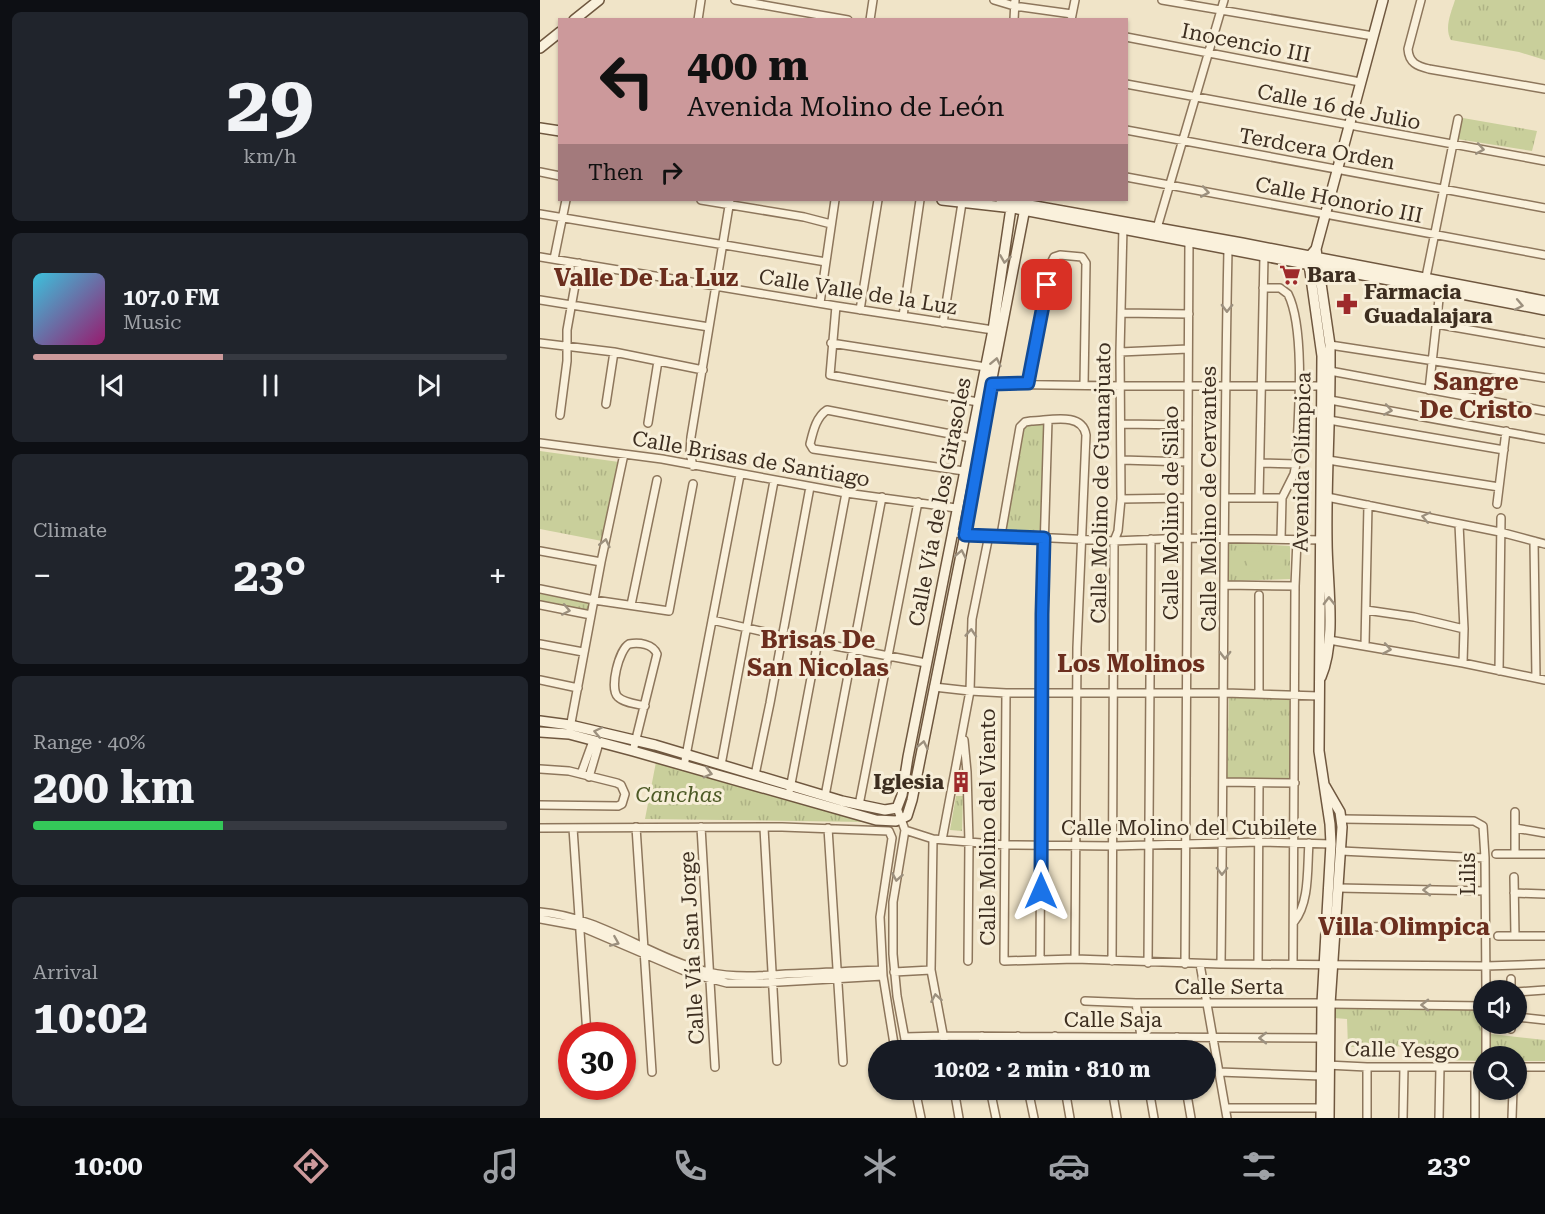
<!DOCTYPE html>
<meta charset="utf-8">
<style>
:root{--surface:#171b24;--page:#20242c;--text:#f1f3f6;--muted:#9ea1a6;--line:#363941;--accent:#cc999b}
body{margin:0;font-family:"Roboto Serif",serif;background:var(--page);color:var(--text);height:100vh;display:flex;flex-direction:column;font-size:22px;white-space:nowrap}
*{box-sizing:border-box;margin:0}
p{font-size:20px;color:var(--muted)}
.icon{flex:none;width:33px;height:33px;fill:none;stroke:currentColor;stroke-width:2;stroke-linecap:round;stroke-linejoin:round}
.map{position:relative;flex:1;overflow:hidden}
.side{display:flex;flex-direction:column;gap:12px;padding:12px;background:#0d0f14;width:540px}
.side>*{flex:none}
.guide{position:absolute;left:18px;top:18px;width:570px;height:183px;border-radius:0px;box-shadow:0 2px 4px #0004;background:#cc999b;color:#111;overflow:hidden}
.controls{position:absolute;left:933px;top:980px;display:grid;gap:12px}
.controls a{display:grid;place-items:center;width:54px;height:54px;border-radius:50%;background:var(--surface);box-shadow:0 2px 4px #0004;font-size:30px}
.speed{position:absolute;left:18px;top:1022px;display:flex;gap:12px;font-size:30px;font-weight:700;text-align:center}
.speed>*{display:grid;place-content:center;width:78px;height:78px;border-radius:50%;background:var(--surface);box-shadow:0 2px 4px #0004;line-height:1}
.speed .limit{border:9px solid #d22;background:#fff;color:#111}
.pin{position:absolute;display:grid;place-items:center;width:51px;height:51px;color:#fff;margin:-26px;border-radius:12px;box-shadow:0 3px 9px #0006}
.me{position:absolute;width:66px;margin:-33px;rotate:0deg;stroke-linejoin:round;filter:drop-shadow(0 0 4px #0008)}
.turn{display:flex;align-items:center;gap:21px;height:126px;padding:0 30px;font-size:27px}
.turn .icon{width:78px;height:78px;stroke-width:2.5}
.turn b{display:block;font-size:42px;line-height:51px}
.then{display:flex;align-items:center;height:57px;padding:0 30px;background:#0003;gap:12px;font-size:22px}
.big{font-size:45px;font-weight:700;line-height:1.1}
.side .card{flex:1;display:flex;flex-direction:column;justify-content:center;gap:9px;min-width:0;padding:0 21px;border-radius:9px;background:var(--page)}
.side .dial{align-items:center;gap:0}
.dial b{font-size:78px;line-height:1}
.song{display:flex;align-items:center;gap:18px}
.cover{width:72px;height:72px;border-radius:9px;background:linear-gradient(135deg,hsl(190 70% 55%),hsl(320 70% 35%))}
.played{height:6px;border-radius:3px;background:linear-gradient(90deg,var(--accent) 40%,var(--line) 40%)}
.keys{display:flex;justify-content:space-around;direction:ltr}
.heat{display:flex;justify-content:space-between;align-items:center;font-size:33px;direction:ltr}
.charge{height:9px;border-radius:4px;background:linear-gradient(90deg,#34c759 40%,var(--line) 0)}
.trip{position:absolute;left:328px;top:1040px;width:348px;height:60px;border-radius:30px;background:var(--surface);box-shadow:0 2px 4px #0004;font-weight:700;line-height:60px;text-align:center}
.tabs{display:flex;height:96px;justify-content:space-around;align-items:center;background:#090b0e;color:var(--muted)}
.tabs .icon{width:42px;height:42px}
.tabs .on{color:var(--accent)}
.tabs b{font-size:27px;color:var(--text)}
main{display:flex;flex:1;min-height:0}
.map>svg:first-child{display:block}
</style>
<main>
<section class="side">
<div class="card dial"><b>29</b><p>km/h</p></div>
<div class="card">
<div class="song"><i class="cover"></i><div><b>107.0 FM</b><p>Music</p></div></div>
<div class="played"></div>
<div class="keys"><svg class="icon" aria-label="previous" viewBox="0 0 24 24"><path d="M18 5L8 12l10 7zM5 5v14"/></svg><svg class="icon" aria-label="pause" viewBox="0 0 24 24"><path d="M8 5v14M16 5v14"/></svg><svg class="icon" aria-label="next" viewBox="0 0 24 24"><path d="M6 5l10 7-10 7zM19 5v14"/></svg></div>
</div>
<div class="card"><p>Climate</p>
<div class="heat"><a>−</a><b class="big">23°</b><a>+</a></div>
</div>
<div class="card"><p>Range · 40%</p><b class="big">200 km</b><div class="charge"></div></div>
<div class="card"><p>Arrival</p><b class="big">10:02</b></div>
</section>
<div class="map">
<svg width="1005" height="1118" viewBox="0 0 1005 1118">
<defs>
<pattern id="grass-tufts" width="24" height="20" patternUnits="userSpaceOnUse" patternTransform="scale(1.5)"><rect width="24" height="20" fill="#c9cf9b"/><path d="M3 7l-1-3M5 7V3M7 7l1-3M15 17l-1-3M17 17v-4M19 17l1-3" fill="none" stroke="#aeb285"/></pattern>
</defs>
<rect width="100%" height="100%" fill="#f0e4c8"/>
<path fill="url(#grass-tufts)" d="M915 0H1005V60L979 52 911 40C904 28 911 13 915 0Z
M923 118 997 131 992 151 917 139Z
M489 422 505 425 501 526 500 530 463 532 484 423Z
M0 451 79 462 62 541 0 529Z
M689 542 750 546V579L689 581Z
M0 592 50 601 48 612 0 603Z
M689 695 752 696 750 779 687 778Z
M116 762 325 822 105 819Z
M416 796H423L422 831 410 830Z
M796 1007 941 1009V1061L900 1060 899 1046 808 1047 807 1019 794 1018Z
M951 1034 1005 1040V1061H977L976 1056H951Z"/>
<path fill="#c9cf9b" d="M744 551V571L708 572V552Z"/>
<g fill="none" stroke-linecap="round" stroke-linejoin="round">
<defs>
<path id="street" d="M195 0 308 20
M454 0 474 6 532 14
M622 0 833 36
M881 0 868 49C869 63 877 66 889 69L1005 89
M158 20 161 0
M330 20 333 0
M474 20 475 0
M531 20 535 0
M586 37 820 82
M586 84 1005 161
M586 130 1005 208
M0 172 20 176
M586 177 1005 255
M161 200 264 217 291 224
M0 214 286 262
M617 228 684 0
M0 257 296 306 453 330
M14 259 26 200
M886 277 918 119
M723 288H740L748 294C766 330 758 422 756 464L754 474 742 498 741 539
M0 300 169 327
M280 303 295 200
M296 306 290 375 438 402
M320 310 338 200
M582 313 649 314
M363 316 380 200
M403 323 422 203
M896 324 1005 343
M0 343 74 352 163 370
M291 343 446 367
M790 345 1005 378
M580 352 648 349
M790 371 1005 411
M488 383 511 263 514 257 520 255 542 257 546 263 544 385
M448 384 582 386H785
M889 390 900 290
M790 400 1005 439
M66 404 74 352
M20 415 27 361V330L39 263
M789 420 964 450
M108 423 118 361
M582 424 648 425
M0 443 122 459 306 493 416 508
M582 460 647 462
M788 460 959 487
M720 463 756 464
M153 466 150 453 151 437 190 200
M424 471 273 449 270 444C273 432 276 417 287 410L431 438
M787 497 960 532 1005 544
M685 498H742
M719 498 724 256
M581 499 647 498
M957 504 966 431
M919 524 924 629 923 663
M412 533 574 541 647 538 784 540
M461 535 480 427 485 422 491 421C508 421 542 411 546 435L537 648 535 959
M994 541 996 678
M0 551 61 562
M685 585 755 586
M0 589 54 600 129 611 153 484
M0 605 51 615
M91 605 117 480
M826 610 874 617 924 629
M172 620 242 636 386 663
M789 640 923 663 1005 680
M0 644 43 652
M825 645 828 505
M959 671 961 518
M0 680 38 688
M394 687 430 691 466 693H685L779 696
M466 693 464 961 535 959 681 964 946 966 1005 964
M719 693V595
M30 728 61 562 84 454
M424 740 427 772 429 842 428 961
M93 751 117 654C113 644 99 642 89 644 79 650 69 688 78 697 84 703 97 704 105 706
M181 765 234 481
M144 766 200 475
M0 769 29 771 77 783 81 785 85 794 82 804 78 806 0 805
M41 774 53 741
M215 775 230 703 270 487
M49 777 59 743
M684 782 755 783
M250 789 306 493
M285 796 342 497
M319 805 378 502
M357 808 365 830 353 902V954L357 996 367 1050
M975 812V854
M802 819 934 821 943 826 945 858 946 990
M96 827 112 1072
M161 827 175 1067
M0 828 242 827 349 831 352 838 340 917 343 976 355 1050
M33 828 47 1035
M224 828 237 1061
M288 828 303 1062
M975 828 1005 833
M365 830 393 839 465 845 573 846 719 842 791 844
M393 839 391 970 406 1050
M402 840 430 691 432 619 449 535
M801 851 945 858
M956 854H1005
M974 877 975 936
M798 888 945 891
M974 893 1005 894
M0 912C61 917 109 957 168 972 193 978 221 976 246 974 278 973 310 971 342 970
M0 919 39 926 149 973 187 983H220L343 976
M754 922C770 902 767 868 769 843
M795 926 945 929
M958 936H1005
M500 960 502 614 508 420
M572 961 574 541 578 531 581 499 580 352 583 227
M608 963 611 539
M645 964 649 242
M660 964 687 1118
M681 964C684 726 683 488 688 250
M718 964 719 783
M753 964 755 586 757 540
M354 972 391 970
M971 979V990
M976 992 1005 990
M545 1001 596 1003H782
M596 1003 603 1050
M790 1004 944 1006
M976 1017 1005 1020
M946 1023V1056
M971 1029 972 1023
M442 1036 444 1050
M478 1036 481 1050
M515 1036 517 1050
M365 1037 403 1036 781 1038
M564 1037 566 1050
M637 1037 639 1050
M787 1065 827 1067H944
M935 1067V1118
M976 1067H1005
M679 1072 781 1076
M375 1089 381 1118
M414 1089 419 1118
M450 1089 456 1118
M488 1089 494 1118
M525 1089 530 1118
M572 1089 577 1118
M609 1089 614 1118
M646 1089 651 1118
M686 1108H781
M827 1118V1067
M863 1118 864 1067
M899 1118 900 1067
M972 1118 973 1089"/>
<path id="secondary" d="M34 20 59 0
M0 48 20 32
M0 128 20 131
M402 200 473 208 1005 310
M461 200 702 243 1005 301
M776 249 770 256 769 264 782 356 779 751 790 824 791 844 782 1003 781 1118
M781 677C797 640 787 581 787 541 786 484 790 428 790 371V345L776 249 843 0
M0 721 30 725 115 745 302 801 345 810 357 808 362 795 368 757 453 330 472 201
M0 732 29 734 93 751 336 820 356 821 367 816 372 800 425 535 442 430 486 203
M785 786 800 812 802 827 790 1004 789 1118"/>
</defs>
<use href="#street" stroke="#8d765c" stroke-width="10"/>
<use href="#secondary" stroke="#6f573f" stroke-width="12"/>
<use href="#street" stroke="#faf1dc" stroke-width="7"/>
<use href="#secondary" stroke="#faf1dc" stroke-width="9"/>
</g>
<defs><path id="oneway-chevron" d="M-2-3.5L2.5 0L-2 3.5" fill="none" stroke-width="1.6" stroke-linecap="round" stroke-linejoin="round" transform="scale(1.5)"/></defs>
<g stroke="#9c907e">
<use href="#oneway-chevron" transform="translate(940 149) rotate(10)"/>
<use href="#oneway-chevron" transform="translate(665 192) rotate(10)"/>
<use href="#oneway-chevron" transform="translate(465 259) rotate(99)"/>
<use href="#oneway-chevron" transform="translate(979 305) rotate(11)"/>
<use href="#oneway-chevron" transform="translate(687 308) rotate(91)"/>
<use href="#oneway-chevron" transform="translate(456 362) rotate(-78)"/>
<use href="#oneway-chevron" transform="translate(848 410) rotate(10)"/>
<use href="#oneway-chevron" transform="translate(886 517) rotate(-168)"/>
<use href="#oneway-chevron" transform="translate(65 543) rotate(-77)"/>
<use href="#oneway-chevron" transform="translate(421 554) rotate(-79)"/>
<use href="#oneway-chevron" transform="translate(789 601) rotate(-91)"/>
<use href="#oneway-chevron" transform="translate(26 610) rotate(11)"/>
<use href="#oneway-chevron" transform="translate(431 633) rotate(-86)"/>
<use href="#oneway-chevron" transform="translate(847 649) rotate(10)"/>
<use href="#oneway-chevron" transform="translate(685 655) rotate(90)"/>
<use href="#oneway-chevron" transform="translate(58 732) rotate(-168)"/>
<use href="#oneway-chevron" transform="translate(383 745) rotate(-78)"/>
<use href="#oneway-chevron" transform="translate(168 773) rotate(15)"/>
<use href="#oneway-chevron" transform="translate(682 871) rotate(91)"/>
<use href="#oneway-chevron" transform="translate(357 877) rotate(100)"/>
<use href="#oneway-chevron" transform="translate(887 890) rotate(-179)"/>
<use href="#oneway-chevron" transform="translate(75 942) rotate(23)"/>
<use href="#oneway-chevron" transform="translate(396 998) rotate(-100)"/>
<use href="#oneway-chevron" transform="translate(885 1005) rotate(-179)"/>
<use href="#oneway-chevron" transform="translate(723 1038) rotate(-180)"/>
</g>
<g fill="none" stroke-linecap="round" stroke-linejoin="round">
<defs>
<path id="route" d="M501 891 502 614 504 538 425 535 452 384 488 383 507 285"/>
</defs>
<use href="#route" stroke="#114b97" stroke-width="15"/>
<use href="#route" stroke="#1a73e8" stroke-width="10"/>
</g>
<defs>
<symbol id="supermarket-bare" viewBox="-9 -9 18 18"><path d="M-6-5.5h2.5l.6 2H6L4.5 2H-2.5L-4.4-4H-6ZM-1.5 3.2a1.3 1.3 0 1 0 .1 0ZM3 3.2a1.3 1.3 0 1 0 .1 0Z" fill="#9e2a2b" stroke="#f7eed8" stroke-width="2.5" paint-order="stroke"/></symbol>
<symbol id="pharmacy-bare" viewBox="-9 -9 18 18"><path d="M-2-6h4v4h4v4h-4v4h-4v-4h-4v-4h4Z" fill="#9e2a2b" stroke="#f7eed8" stroke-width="2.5" paint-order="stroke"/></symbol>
<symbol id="building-bare" viewBox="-9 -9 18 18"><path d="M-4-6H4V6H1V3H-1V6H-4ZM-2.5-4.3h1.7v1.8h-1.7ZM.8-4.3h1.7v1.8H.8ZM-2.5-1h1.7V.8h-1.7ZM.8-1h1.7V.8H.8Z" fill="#9e2a2b" stroke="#f7eed8" stroke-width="2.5" paint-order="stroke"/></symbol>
</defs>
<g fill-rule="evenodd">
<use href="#supermarket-bare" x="735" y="260" width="30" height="30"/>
<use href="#pharmacy-bare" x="792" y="289" width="30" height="30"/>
<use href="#building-bare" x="406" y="767" width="30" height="30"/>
</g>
<g text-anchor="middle" stroke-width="6" stroke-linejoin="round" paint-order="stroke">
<g font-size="21" fill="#3d2e20" stroke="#f7eed8">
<text transform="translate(706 43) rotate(11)" y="7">Inocencio III</text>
<text transform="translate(799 107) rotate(11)" y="7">Calle 16 de Julio</text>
<text transform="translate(777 149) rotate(10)" y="7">Terdcera Orden</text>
<text transform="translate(799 200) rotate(11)" y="7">Calle Honorio III</text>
<text transform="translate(318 292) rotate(9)" y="7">Calle Valle de la Luz</text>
<text transform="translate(211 459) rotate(10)" y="7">Calle Brisas de Santiago</text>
<text transform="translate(762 462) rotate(-89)" y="7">Avenida Olímpica</text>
<text transform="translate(561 483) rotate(-89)" y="7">Calle Molino de Guanajuato</text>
<text transform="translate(669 499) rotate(-90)" y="7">Calle Molino de Cervantes</text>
<text transform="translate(400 502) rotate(-79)" y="7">Calle Vía de los Girasoles</text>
<text transform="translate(631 513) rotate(-90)" y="7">Calle Molino de Silao</text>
<text transform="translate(448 827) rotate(-90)" y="7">Calle Molino del Viento</text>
<text x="649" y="835">Calle Molino del Cubilete</text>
<text transform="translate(928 874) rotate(-90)" y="7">Lilis</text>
<text transform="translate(152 948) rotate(-93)" y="7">Calle Vía San Jorge</text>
<text x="689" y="994">Calle Serta</text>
<text x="573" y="1027">Calle Saja</text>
<text transform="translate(862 1050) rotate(1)" y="7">Calle Yesgo</text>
</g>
<g font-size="21" font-weight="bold" fill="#3d2e20" stroke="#f7eed8" text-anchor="start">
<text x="767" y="282">Bara</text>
<text x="824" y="299">Farmacia<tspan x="824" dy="24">Guadalajara</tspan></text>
<text x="404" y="789" text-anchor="end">Iglesia</text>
</g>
<g font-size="21" font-style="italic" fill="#4d5a26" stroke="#f7eed8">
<text x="139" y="802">Canchas</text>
</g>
<g font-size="24" font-weight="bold" fill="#6b2e1e" stroke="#f7eed8">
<text x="106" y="286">Valle De La Luz</text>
<text x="936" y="390">Sangre<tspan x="936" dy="28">De Cristo</tspan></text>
<text x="278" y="648">Brisas De<tspan x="278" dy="28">San Nicolas</tspan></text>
<text x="591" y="672">Los Molinos</text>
<text x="864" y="935">Villa Olimpica</text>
</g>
</g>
</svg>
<div class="controls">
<a><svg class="icon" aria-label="sound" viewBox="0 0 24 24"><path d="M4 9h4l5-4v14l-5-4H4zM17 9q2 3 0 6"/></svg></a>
<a><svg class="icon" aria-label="search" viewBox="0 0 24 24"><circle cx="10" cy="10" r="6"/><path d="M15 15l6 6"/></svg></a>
</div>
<div class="speed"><div class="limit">30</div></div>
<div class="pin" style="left:507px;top:285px;background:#d93025"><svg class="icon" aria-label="arrive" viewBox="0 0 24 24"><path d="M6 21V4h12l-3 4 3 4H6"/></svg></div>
<svg class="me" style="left:501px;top:891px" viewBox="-20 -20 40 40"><path d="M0-17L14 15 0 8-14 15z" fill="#1a73e8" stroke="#fff" stroke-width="4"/></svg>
<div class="trip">10:02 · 2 min · 810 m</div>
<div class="guide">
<div class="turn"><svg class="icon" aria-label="left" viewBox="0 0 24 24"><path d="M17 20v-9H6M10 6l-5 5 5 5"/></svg><div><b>400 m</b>Avenida Molino de León</div></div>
<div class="then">Then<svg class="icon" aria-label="right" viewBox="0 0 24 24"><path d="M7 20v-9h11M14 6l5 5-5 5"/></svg></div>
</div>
</div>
</main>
<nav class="tabs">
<b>10:00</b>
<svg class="icon on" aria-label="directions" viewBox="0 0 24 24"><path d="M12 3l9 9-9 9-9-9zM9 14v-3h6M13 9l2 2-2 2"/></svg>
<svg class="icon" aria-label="music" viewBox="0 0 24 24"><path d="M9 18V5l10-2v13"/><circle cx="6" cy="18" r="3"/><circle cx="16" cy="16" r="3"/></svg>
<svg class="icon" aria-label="phone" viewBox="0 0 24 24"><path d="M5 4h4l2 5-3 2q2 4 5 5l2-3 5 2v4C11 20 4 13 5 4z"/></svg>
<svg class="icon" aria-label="climate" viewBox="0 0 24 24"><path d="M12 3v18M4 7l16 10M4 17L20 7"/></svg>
<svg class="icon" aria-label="car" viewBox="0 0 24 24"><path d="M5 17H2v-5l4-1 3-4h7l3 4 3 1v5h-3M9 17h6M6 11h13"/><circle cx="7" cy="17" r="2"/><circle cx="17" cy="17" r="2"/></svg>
<svg class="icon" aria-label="filters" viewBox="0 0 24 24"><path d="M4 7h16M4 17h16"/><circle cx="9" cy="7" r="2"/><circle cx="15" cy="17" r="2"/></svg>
<b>23°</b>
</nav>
